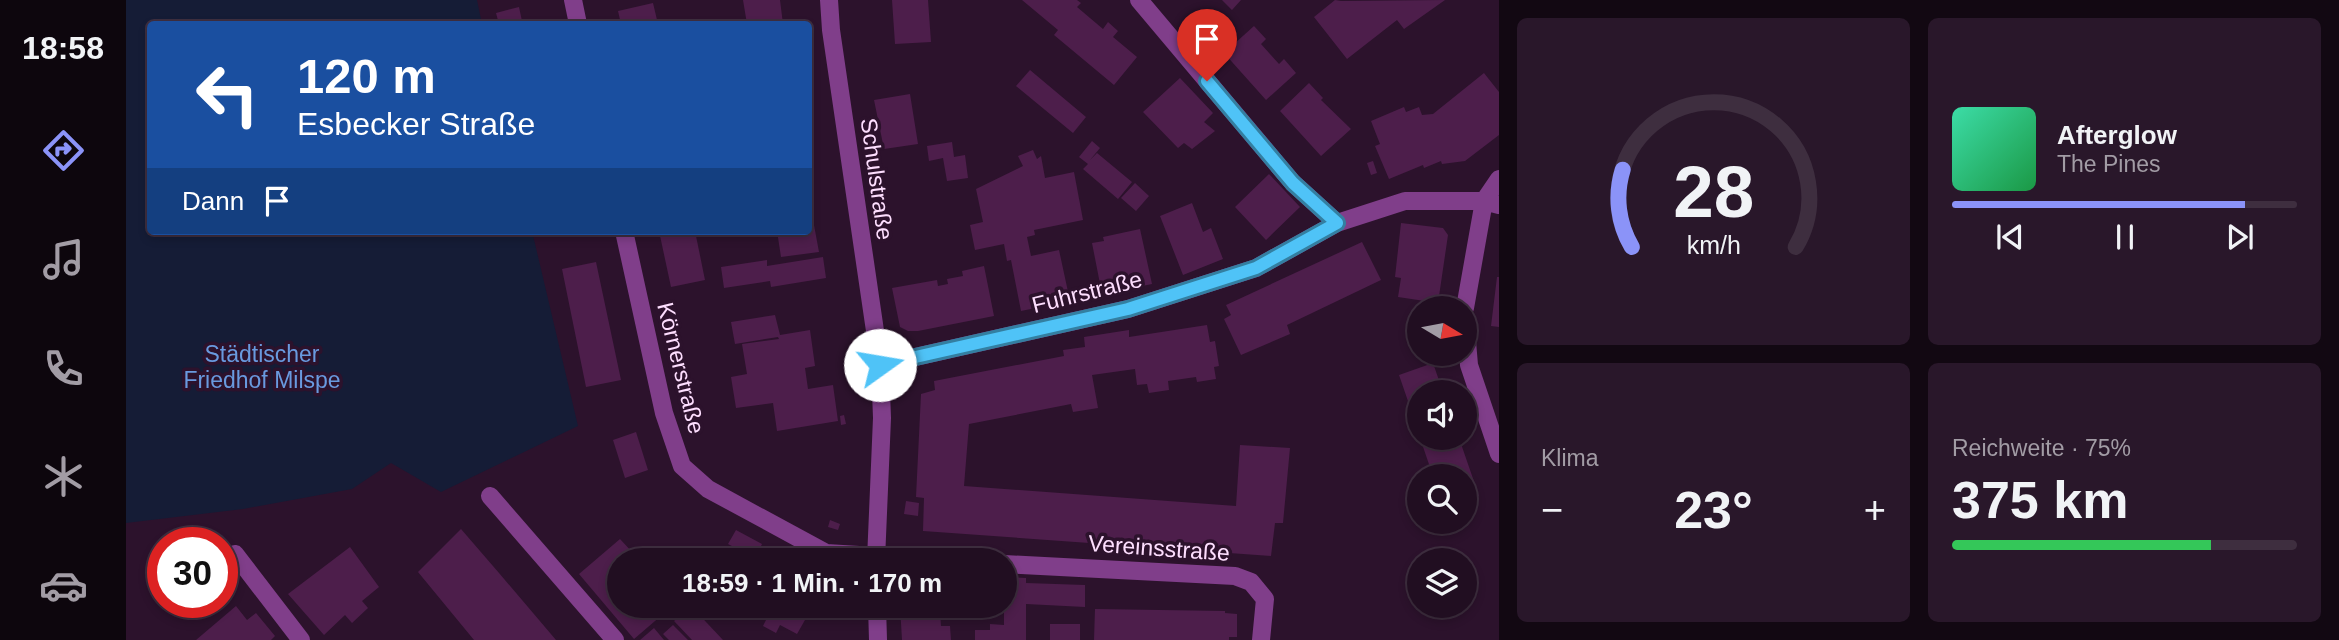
<!DOCTYPE html>
<html lang="de">
<meta charset="utf-8">
<style>
:root{--surface:#210e21;--page:#29172a;--text:#f1f3f6;--muted:#a29ca5;--line:#3e2e3f;--accent:#8b93f8}
body{margin:0;font-family:Arial,sans-serif;background:var(--page);color:var(--text);height:100vh;display:flex;flex-direction:column;font-size:26px;white-space:nowrap}
*{box-sizing:border-box;margin:0}
p{font-size:23px;color:var(--muted)}
.icon{flex:none;width:38px;height:38px;fill:none;stroke:currentColor;stroke-width:2;stroke-linecap:round;stroke-linejoin:round}
.map{position:relative;flex:1;overflow:hidden}
.sheet{display:flex;flex-direction:column;gap:18px;padding:18px;background:#120812;width:840px}
.sheet>*{flex:none}
.banner{position:absolute;left:21px;top:21px;width:665px;height:214px;border-radius:7px;box-shadow:0 4px 10px #0003,0 0 0 2px var(--line);background:#1a4fa0;color:#fff;overflow:hidden}
.needle{width:46px;rotate:100deg}
.fabs{position:absolute;left:1281px;top:296px;display:grid;gap:14px}
.fabs a{display:grid;place-items:center;width:70px;height:70px;border-radius:50%;background:var(--surface);box-shadow:0 4px 10px #0003,0 0 0 2px var(--line);font-size:35px}
.speed{position:absolute;left:21px;top:527px;display:flex;gap:14px;font-size:35px;font-weight:700;text-align:center}
.speed>*{display:grid;place-content:center;width:91px;height:91px;border-radius:50%;background:var(--surface);box-shadow:0 4px 10px #0003,0 0 0 2px var(--line);line-height:1}
.speed .limit{border:10px solid #d22;background:#fff;color:#111}
.pin{position:absolute;display:grid;place-items:center;width:60px;height:60px;color:#fff;margin:-72px -30px;border-radius:50% 50% 50% 0;rotate:-45deg;box-shadow:0 0 7px #0007}
.pin .icon{rotate:45deg}
.me{position:absolute;width:77px;margin:-38px;rotate:77deg;stroke-linejoin:round;filter:drop-shadow(0 0 5px #0008)}
.turn{display:flex;align-items:center;gap:24px;height:147px;padding:0 35px;font-size:32px}
.turn .icon{width:91px;height:91px;stroke-width:2.5}
.turn b{display:block;font-size:49px;line-height:60px}
.then{display:flex;align-items:center;height:66px;padding:0 35px;background:#0003;gap:14px;font-size:26px}
.big{font-size:52px;font-weight:700;line-height:1.1}
.sheet .card{flex:1;display:flex;flex-direction:column;justify-content:center;gap:10px;min-width:0;padding:0 24px;border-radius:10px;background:var(--page)}
.sheet .dial{align-items:center;gap:0}
.dial svg{height:182px;overflow:visible;fill:none;stroke:var(--line);stroke-width:7;stroke-linecap:round;text-anchor:middle}
.dial text{fill:var(--text);stroke:none}
.song{display:flex;align-items:center;gap:21px}
.cover{width:84px;height:84px;border-radius:10px;background:linear-gradient(135deg,hsl(160 70% 55%),hsl(140 70% 35%))}
.played{height:7px;border-radius:4px;background:linear-gradient(90deg,var(--accent) 85%,var(--line) 85%)}
.keys{display:flex;justify-content:space-around;direction:ltr}
.heat{display:flex;justify-content:space-between;align-items:center;font-size:38px;direction:ltr}
.charge{height:10px;border-radius:5px;background:linear-gradient(90deg,#34c759 75%,var(--line) 0)}
.sheet .tiles{flex:1;display:grid;gap:18px;grid-template-columns:repeat(2,1fr)}
.trip{position:absolute;left:481px;top:548px;width:410px;height:70px;border-radius:35px;background:var(--surface);box-shadow:0 4px 10px #0003,0 0 0 2px var(--line);font-weight:700;line-height:70px;text-align:center}
main{display:flex;flex:1;min-height:0}
.dock{display:flex;flex-direction:column;width:126px;justify-content:space-around;align-items:center;background:#0d060d;color:var(--muted)}
.dock .icon{width:49px;height:49px}
.dock .current{color:var(--accent)}
.dock b{font-size:32px;color:var(--text)}
.map>svg:first-child{display:block}
</style>
<main>
<nav class="dock">
<b>18:58</b>
<svg class="icon current" aria-label="directions" viewBox="0 0 24 24"><path d="M12 3l9 9-9 9-9-9zM9 14v-3h6M13 9l2 2-2 2"/></svg>
<svg class="icon" aria-label="music" viewBox="0 0 24 24"><path d="M9 18V5l10-2v13"/><circle cx="6" cy="18" r="3"/><circle cx="16" cy="16" r="3"/></svg>
<svg class="icon" aria-label="phone" viewBox="0 0 24 24"><path d="M5 4h4l2 5-3 2q2 4 5 5l2-3 5 2v4C11 20 4 13 5 4z"/></svg>
<svg class="icon" aria-label="climate" viewBox="0 0 24 24"><path d="M12 3v18M4 7l16 10M4 17L20 7"/></svg>
<svg class="icon" aria-label="car" viewBox="0 0 24 24"><path d="M5 17H2v-5l4-1 3-4h7l3 4 3 1v5h-3M9 17h6M6 11h13"/><circle cx="7" cy="17" r="2"/><circle cx="17" cy="17" r="2"/></svg>
</nav>
<div class="map">
<svg width="1373" height="640" viewBox="0 0 1373 640">
<rect width="100%" height="100%" fill="#2c122c"/>
<path fill="#151c36" d="M0 0H351L356 24H24V231H406L452 426 315 492 265 463 226 489 117 509 0 523Z"/>
<path fill="#4d1e4b" d="M617 0H654L657 24H621Z
M766 0H802L805 42 769 44Z
M896 0H951L955 3 951 7 977 29 982 22 992 31 987 37 1011 57 988 85 928 35 932 30Z
M1096 0H1115L1106 10Z
M1209 0 1215 1 1319 0 1278 29 1271 20 1221 59 1188 17Z
M527 3 532 24H495L492 11Z
M393 7 396 21 373 24 370 13Z
M1128 26 1140 39 1135 44 1153 64 1158 59 1170 73 1140 100 1098 53Z
M904 70 960 117 947 133 890 86Z
M1358 73 1373 92V135L1339 161 1316 164 1315 161 1298 168 1297 165 1263 179 1249 146 1254 144 1245 121 1278 107 1280 112 1293 107 1296 115 1307 114Z
M1054 78 1087 113 1078 122 1089 131 1066 149 1058 143 1052 148 1017 112Z
M1183 83 1197 98 1195 100 1225 129 1195 156 1154 111Z
M784 94 792 144 758 149 748 100Z
M966 141 974 148 964 160 971 153 1006 182 992 199 957 169 962 164 953 157Z
M826 142 828 157 839 155 842 178 821 181 817 158 803 161 801 146Z
M907 150 911 159 915 156 919 178 948 172 957 220 908 230 909 235 901 237 905 256 933 250 944 301 895 311 885 260 881 261 878 244 849 250 844 225 857 222 850 189 897 166 892 156Z
M1247 161 1251 173 1245 175 1241 163Z
M1143 174 1174 207 1140 240 1109 207Z
M1009 183 1023 196 1010 211 995 198Z
M682 193 693 252 655 257 651 231H682Z
M1066 203 1077 232 1085 228 1097 259 1057 275 1034 216Z
M1275 223 1317 228 1322 235 1312 303 1272 297 1275 278 1269 277Z
M1014 229 1026 284 976 294 966 243 978 241 977 237Z
M427 231H450V232L428 237Z
M533 231H569L579 280 545 287Z
M1236 242 1255 280 1161 325 1164 334 1115 355 1098 319 1105 315 1100 305Z
M697 257 700 278 645 287 644 281 598 288 595 267 641 260V266Z
M470 262 495 380 460 387 436 269Z
M858 266 868 316 792 331H782L774 327 766 288 811 280 812 286 822 284 821 279 837 276 836 271Z
M1371 277H1373V327L1365 326Z
M649 315 654 335 684 330 689 366 679 368 682 389 707 385 712 421 651 431 647 403 610 408 605 377 621 374 616 344 653 339 652 337 609 344 605 322Z
M1081 325 1084 342 1089 341 1093 366 1088 367 1090 379 1071 382 1070 377 1042 381 1043 390 1023 393 1021 384 1011 385 1009 369 966 375 972 408 947 412 945 404 843 424 838 486 1110 506 1114 445 1164 448 1157 523H1149L1145 556 797 531 798 498 790 497 795 394 809 390 808 381 938 356 937 350 959 347 958 337 1003 330V337Z
M1307 363 1317 392H1293V433L1273 375Z
M718 415 720 424 715 425 714 416Z
M510 432 522 470 499 478 487 440Z
M1294 438H1333L1353 496 1339 501V476H1307Z
M780 501 793 503 792 516 778 514Z
M704 520 714 524 712 530 702 527Z
M335 529 373 573 430 640H348L292 572Z
M610 530 636 544 629 558 602 544Z
M494 539 507 553 499 560H494V606H528L536 615 508 639 453 574Z
M224 547 253 587 236 601 242 608 226 623 219 615 198 635 162 594Z
M878 577 900 578V583L959 585V607L900 604V640H849V630H864V624L878 625Z
M110 606 121 620 130 613 149 636 145 640H70Z
M565 606 597 640H566L548 621Z
M618 606H687L671 634 654 625 650 633 637 626 641 618Z
M774 606H820L821 612H814L815 626H824L825 640H776Z
M969 609 1099 611V613L1111 614V637H1103V640H968Z
M924 624H954V640H924Z
M547 625 562 640H543L537 634Z
M528 628 538 640H514Z"/>
<g fill="none" stroke-linecap="round" stroke-linejoin="round">
<path stroke="#803e8a" stroke-width="18" d="M447 0 452 24
M703 0 705 30 754 365 756 418 750 560
M1013 0 1167 183 1211 223
M498 231 538 413 556 466 582 489 700 553 816 560
M1339 308 1358 201 1373 179
M1339 318 1343 365 1373 454
M754 365 1002 309 1130 268 1211 223 1279 201H1358L1373 205
M364 496 489 640
M109 554 175 640
M878 564 1109 576 1125 582 1139 599 1135 640
M751 606 752 640"/>
</g>
<g fill="none" stroke-linecap="round" stroke-linejoin="round">
<defs>
<path id="route" d="M754 365 1002 309 1130 268 1211 223 1167 183 1081 81"/>
</defs>
<use href="#route" stroke="#337fa1" stroke-width="18"/>
<use href="#route" stroke="#4fc3f7" stroke-width="12"/>
</g>
<g text-anchor="middle" stroke-width="7" stroke-linejoin="round" paint-order="stroke">
<g font-size="23" fill="#fddefe" stroke="#2c122c">
<text transform="translate(751 179) rotate(82)" y="8">Schulstraße</text>
<text transform="translate(961 292) rotate(-14)" y="8">Fuhrstraße</text>
<text transform="translate(555 368) rotate(76)" y="8">Körnerstraße</text>
<text transform="translate(1033 548) rotate(4)" y="8">Vereinsstraße</text>
</g>
<g font-size="23" fill="#699adf" stroke="#2c122c">
<text x="136" y="362">Städtischer<tspan x="136" dy="26">Friedhof Milspe</tspan></text>
</g>
</g>
</svg>
<div class="fabs">
<a><svg class="needle" viewBox="-14 -14 28 28"><path d="M0-13l5 13h-10z" fill="#e53935"/><path d="M0 13l5-13h-10z" fill="#a29ca5"/></svg></a>
<a><svg class="icon" aria-label="sound" viewBox="0 0 24 24"><path d="M4 9h4l5-4v14l-5-4H4zM17 9q2 3 0 6"/></svg></a>
<a><svg class="icon" aria-label="search" viewBox="0 0 24 24"><circle cx="10" cy="10" r="6"/><path d="M15 15l6 6"/></svg></a>
<a><svg class="icon" aria-label="layers" viewBox="0 0 24 24"><path d="M12 4l9 5-9 5-9-5zM3 14l9 5 9-5"/></svg></a>
</div>
<div class="speed"><div class="limit">30</div></div>
<div class="pin" style="left:1081px;top:81px;background:#d93025"><svg class="icon" aria-label="arrive" viewBox="0 0 24 24"><path d="M6 21V4h12l-3 4 3 4H6"/></svg></div>
<svg class="me" style="left:754px;top:365px" viewBox="-20 -20 40 40"><circle r="19" fill="#fff"/><path d="M0-13L10 11 0 6-10 11z" fill="#4fc3f7"/></svg>
<div class="trip">18:59 · 1 Min. · 170 m</div>
<div class="banner">
<div class="turn"><svg class="icon" aria-label="left" viewBox="0 0 24 24"><path d="M17 20v-9H6M10 6l-5 5 5 5"/></svg><div><b>120 m</b>Esbecker Straße</div></div>
<div class="then">Dann<svg class="icon" aria-label="arrive" viewBox="0 0 24 24"><path d="M6 21V4h12l-3 4 3 4H6"/></svg></div>
</div>
</div>
<section class="sheet">
<div class="tiles">
<div class="card dial"><svg viewBox="0 0 100 80">
<path d="M14 69A42 42 0 1 1 86 69"/>
<path d="M14 69A42 42 0 0 1 10 35" stroke="#8b93f8"/>
<text x="50" y="56" font-size="32" font-weight="700">28</text>
<text x="50" y="72" font-size="11">km/h</text>
</svg></div>
<div class="card">
<div class="song"><i class="cover"></i><div><b>Afterglow</b><p>The Pines</p></div></div>
<div class="played"></div>
<div class="keys"><svg class="icon" aria-label="previous" viewBox="0 0 24 24"><path d="M18 5L8 12l10 7zM5 5v14"/></svg><svg class="icon" aria-label="pause" viewBox="0 0 24 24"><path d="M8 5v14M16 5v14"/></svg><svg class="icon" aria-label="next" viewBox="0 0 24 24"><path d="M6 5l10 7-10 7zM19 5v14"/></svg></div>
</div>
<div class="card"><p>Klima</p>
<div class="heat"><a>−</a><b class="big">23°</b><a>+</a></div>
</div>
<div class="card"><p>Reichweite · 75%</p><b class="big">375 km</b><div class="charge"></div></div>
</div>
</section>
</main>
